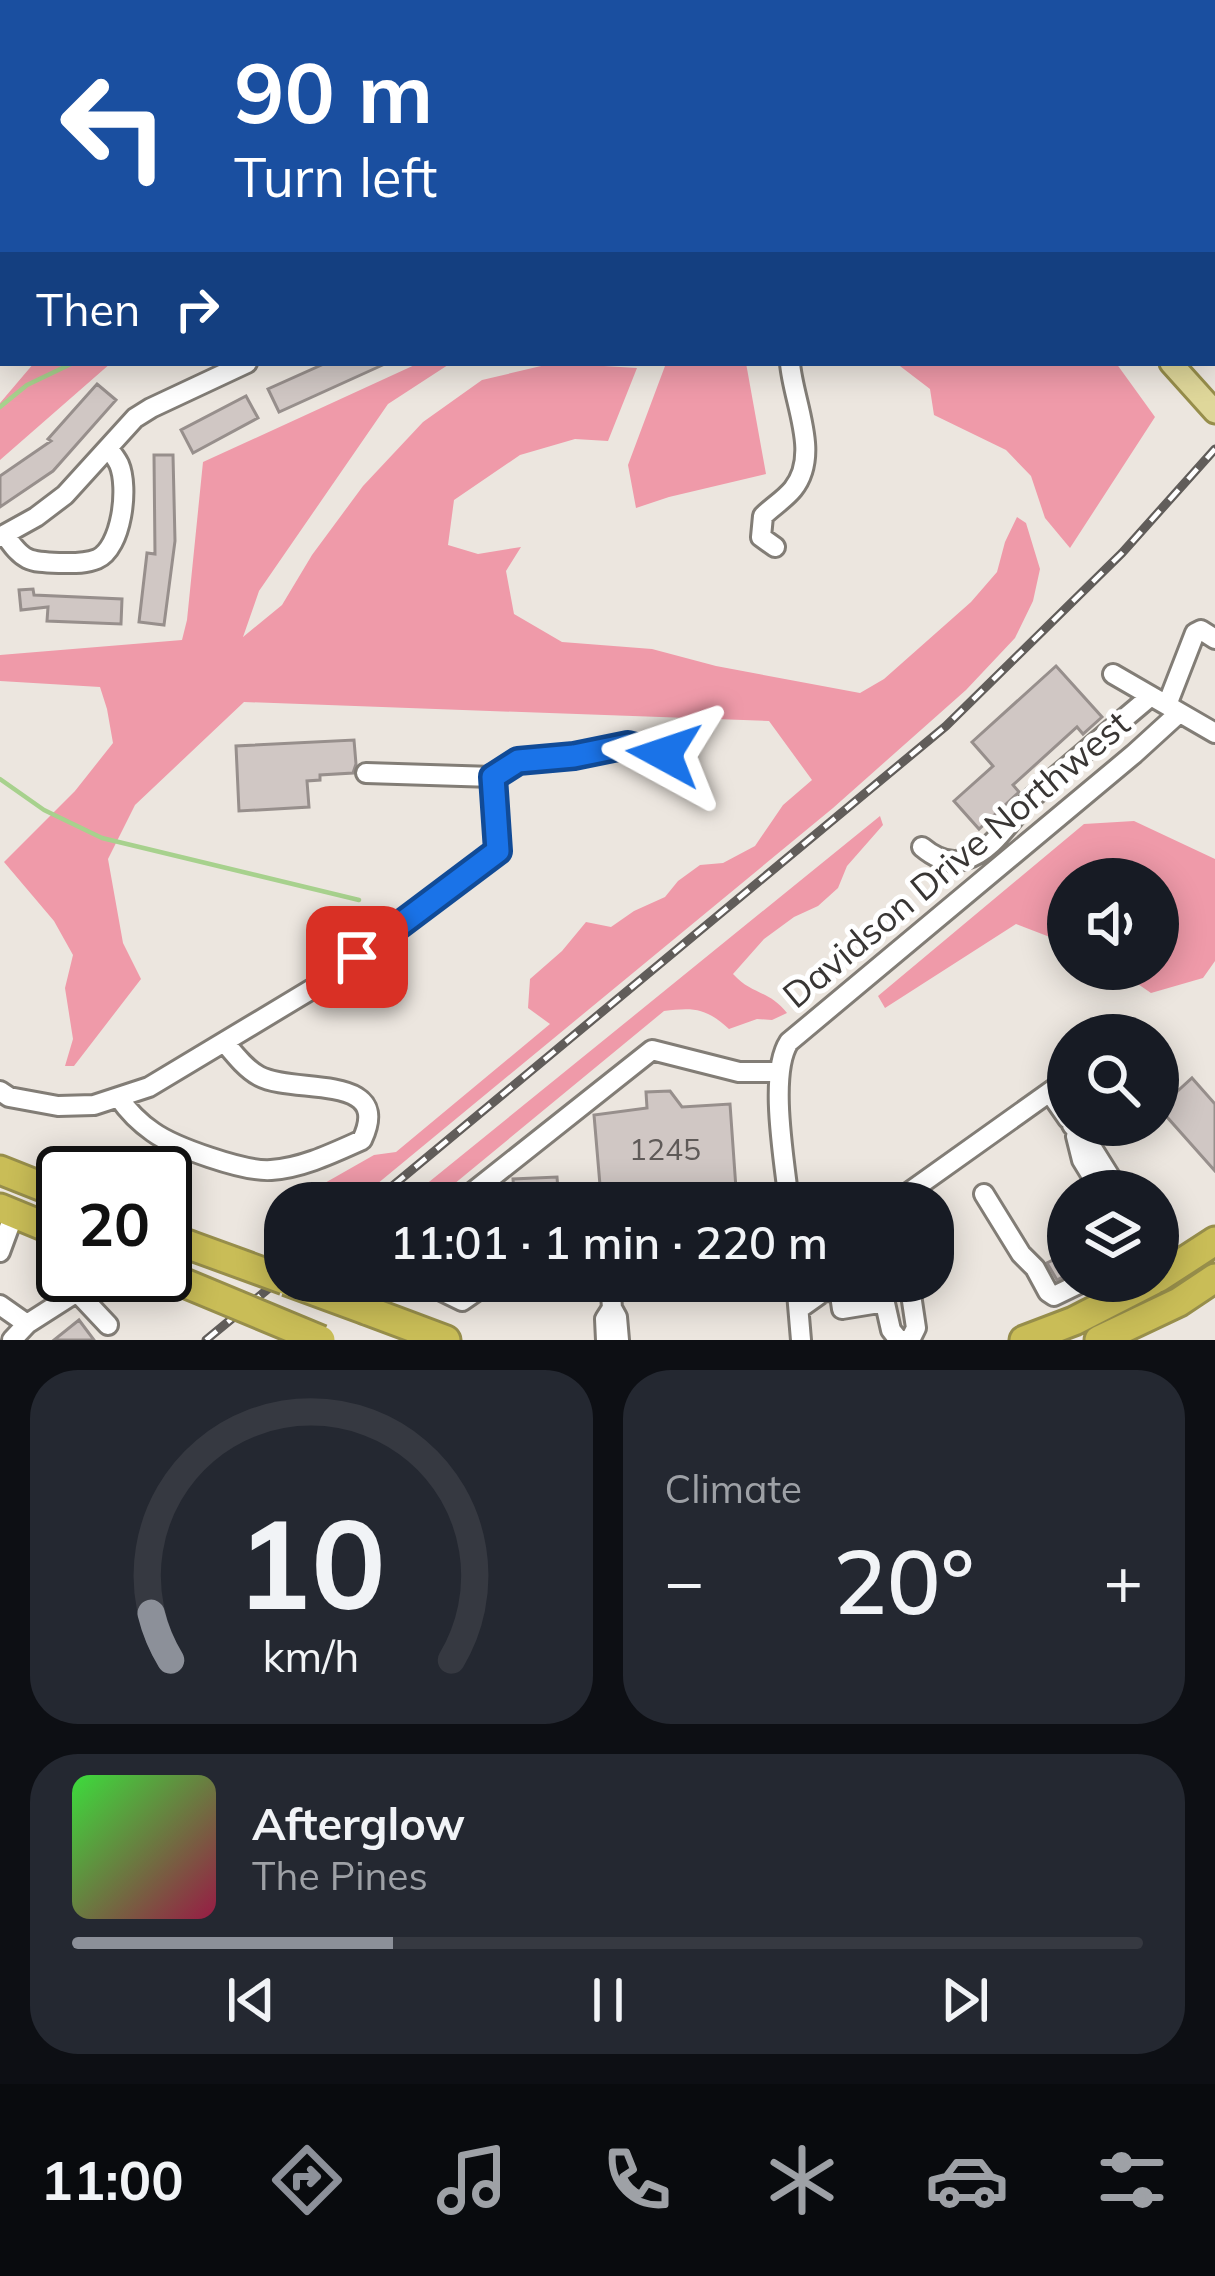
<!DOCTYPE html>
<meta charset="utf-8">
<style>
:root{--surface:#171b24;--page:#242831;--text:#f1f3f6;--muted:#9ea1a6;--line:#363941;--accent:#8c9099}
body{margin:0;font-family:Mulish,sans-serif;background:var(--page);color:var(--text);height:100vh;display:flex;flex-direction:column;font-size:45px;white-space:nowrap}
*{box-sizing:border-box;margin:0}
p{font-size:39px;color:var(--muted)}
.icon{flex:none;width:66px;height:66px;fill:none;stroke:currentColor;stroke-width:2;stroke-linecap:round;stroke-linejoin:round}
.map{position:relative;height:1340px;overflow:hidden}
.panel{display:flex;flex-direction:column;gap:30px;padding:30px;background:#0d0f14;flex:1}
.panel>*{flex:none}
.guide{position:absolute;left:0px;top:0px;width:1215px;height:366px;box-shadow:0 6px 30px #0003;background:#1a4fa0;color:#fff;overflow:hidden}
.buttons{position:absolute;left:1047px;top:858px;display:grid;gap:24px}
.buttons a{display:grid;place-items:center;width:132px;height:132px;border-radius:50%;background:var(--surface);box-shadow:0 6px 30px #0003;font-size:60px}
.speed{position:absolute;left:36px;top:1146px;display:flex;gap:24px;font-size:60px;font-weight:700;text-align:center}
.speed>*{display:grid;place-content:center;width:156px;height:156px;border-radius:50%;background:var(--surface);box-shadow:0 6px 30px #0003;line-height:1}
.speed .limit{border:6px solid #111;border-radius:18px;background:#fff;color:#111}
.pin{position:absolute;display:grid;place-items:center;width:102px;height:102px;color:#fff;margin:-51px;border-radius:24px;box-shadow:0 6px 18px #0006}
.me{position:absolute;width:132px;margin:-66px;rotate:275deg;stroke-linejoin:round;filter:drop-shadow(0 0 9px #0008)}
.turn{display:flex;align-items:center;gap:42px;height:252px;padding:0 36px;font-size:54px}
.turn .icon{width:156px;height:156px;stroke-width:2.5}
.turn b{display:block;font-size:84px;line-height:102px}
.then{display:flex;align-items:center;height:114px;padding:0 36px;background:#0003;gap:24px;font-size:45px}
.big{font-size:90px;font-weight:600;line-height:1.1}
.panel .card{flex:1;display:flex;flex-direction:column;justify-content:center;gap:18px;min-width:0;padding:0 42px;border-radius:48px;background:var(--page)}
.panel .dial{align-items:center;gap:0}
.dial svg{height:312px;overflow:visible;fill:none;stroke:var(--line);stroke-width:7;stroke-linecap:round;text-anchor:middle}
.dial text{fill:var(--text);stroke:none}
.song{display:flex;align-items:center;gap:36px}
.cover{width:144px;height:144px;border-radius:18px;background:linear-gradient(135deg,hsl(120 70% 55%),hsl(340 70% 35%))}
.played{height:12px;border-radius:6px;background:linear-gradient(90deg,var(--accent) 30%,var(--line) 30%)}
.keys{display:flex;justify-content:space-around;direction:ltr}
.heat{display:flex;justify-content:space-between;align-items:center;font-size:66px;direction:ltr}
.panel .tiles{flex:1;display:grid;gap:30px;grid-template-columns:1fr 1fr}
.card:last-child{grid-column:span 2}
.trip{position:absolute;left:264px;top:1182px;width:690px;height:120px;border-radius:48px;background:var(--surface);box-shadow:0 6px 30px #0003;font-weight:600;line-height:120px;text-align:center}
.menu{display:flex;height:192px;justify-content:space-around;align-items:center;background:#090b0e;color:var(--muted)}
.menu .icon{width:84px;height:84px}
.menu .selected{color:var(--accent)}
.menu b{font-size:54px;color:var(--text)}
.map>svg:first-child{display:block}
</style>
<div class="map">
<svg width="1215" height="1340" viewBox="0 0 1215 1340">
<rect width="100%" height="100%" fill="#ece6df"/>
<path fill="#ef9aa9" d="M344 0H991L986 3H341Z
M34 363H111L0 460V403Z
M419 363H451L388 404 259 591 243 637 282 605 312 555 363 486 423 422 482 380 554 363 637 368 608 441 575 439 520 455 454 500 448 545 478 554 521 547 506 571 514 614 562 642 652 649 716 666 860 693 884 679 971 602 997 572 1005 542 1017 517 1026 523 1040 569 1033 601 1015 638 966 690 833 808 354 1203H322L316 1188 374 1155 396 1152 550 1024 528 1008 530 979 562 951 586 922 611 927 634 911 665 897 678 881 700 865 723 863 755 846 783 805 812 780 769 721 244 702 135 805 108 859 123 943 141 979 74 1066H65L73 1039 65 988 73 955 54 921 4 862 75 791 113 743 107 709 100 687 0 681V655L182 640 187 620 203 462Z
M689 363H746L766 474 669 497 636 508 628 465 665 366Z
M896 363H1116L1155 417 1070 548 1045 518 1031 476 1006 450 934 415 930 389Z
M880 816 883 825 847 866 838 888 818 906 794 917 764 939 733 974C752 995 769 990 787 1013L772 1020 757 1019 729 1029C706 1008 694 1007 664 1011L431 1203H403Z
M1134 821 1215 859V961L1203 978 1151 993 1116 969H1158V879H1068V944L1016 924 885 1008 878 996 1084 824Z"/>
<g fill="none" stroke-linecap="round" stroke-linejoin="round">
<path stroke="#a7d18d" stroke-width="4.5" d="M393 3 399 0
M0 407 27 385 73 363
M0 779 44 810 102 838 359 900"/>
</g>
<path fill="#d0c7c4" stroke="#978f8c" stroke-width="3" d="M326 363H387L279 412 268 389Z
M97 384 116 400 53 471 0 507V476L51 441 48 439Z
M246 396 258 418 193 453 181 430Z
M154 455H173L175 541 164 625 139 622 147 553 155 554Z
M33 589 34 595 122 599 121 624 47 621 48 607 21 610 19 590Z
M1056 666 1102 717 1083 734 1077 727 1013 785 1019 792 979 829 954 801 993 766 972 742Z
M354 740 356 764 353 773 320 775V780L307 781 309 807 239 811 236 746Z
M1192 1078 1215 1104V1171L1159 1108Z
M670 1091 682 1107 730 1104 737 1203H485L491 1195 514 1193 513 1179 557 1177 558 1190 600 1185 594 1115 647 1108 646 1092Z
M1068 1253V1274L1057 1280 1047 1263Z
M79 1320 94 1340H54Z"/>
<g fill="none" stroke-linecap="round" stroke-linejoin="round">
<defs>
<path id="minor" d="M13 0 15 3
M1171 0 1175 3
M1007 3 1011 0
M1212 31 1215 33
M0 126 3 124
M5 535C23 561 28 562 59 563 71 563 85 564 97 559 122 548 129 487 119 464 116 458 112 453 108 448
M0 537 36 517 65 495 135 418 151 408 247 363
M775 547 761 537 763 516C772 507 785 499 793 489 821 454 793 402 790 363
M1113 674 1215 733
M1167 705 1195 633 1201 630 1215 639
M366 773 493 777
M922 847C934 857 950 865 966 859 996 850 1012 815 1035 795 1073 761 1112 729 1151 696
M0 1091 9 1097 58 1106 94 1105 149 1087 322 983 498 851 493 777 518 761 575 756 628 745 664 755
M1050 1093 1068 1119
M119 1098C128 1111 140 1123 153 1132 174 1147 244 1172 271 1170 302 1168 333 1153 362 1140 394 1072 294 1095 259 1076 246 1069 235 1055 225 1043
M1072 1125 1094 1151 1119 1191
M1076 1136 1082 1160 1101 1191
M984 1194 1021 1254 1035 1268 1048 1292 1054 1296 1085 1281
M459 1203 652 1050 739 1072H779
M789 1203C785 1164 768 1074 789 1042L1134 754 1179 713
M894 1203 1068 1079
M1158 1248 1175 1268
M0 1252 14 1214
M421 1281 462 1301 491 1281
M610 1281 612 1308
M796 1281 801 1340
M838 1281 842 1309 885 1302
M880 1281 891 1330 899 1340
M0 1305 27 1324 12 1340
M799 1309 823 1292 839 1289
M27 1324 77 1292 108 1325
M606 1340 605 1319 612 1308 617 1317 619 1340
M900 1340 911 1338 916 1328 909 1281"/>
<path id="major" d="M1147 3 1149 0
M1171 363 1215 412"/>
<path id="highway" d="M0 1170 63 1195
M0 1208 63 1234
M165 1236 189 1245
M1158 1278 1215 1241
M366 1310 446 1340
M1024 1340 1074 1321 1152 1281
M1099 1340 1179 1302 1215 1278"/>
</defs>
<use href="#minor" stroke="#827d76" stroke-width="24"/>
<use href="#major" stroke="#978e4b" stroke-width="27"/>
<use href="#highway" stroke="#978e4b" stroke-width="33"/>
<use href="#minor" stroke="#fff" stroke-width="18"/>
<use href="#major" stroke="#dfd79a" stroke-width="21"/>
<use href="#highway" stroke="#c9bd57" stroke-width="27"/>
<defs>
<path id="rail" d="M372 1203 946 726 1122 553 1215 449
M206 1340 285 1275"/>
</defs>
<use href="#rail" stroke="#615d5a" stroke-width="9"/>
<use href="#rail" stroke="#fff" stroke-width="4.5" stroke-dasharray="14" stroke-linecap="butt"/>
<defs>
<path id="highway-bridge" d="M189 1245 285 1280
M165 1275 321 1340
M287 1281 366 1310"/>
</defs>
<use href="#highway-bridge" stroke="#978e4b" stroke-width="33" stroke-linecap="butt"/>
<use href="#highway-bridge" stroke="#c9bd57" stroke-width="27"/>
</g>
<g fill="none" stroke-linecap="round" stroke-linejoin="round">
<defs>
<path id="route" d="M357 957 498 851 493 777 518 761 574 756 628 745 664 754"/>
</defs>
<use href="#route" stroke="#114b97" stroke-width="30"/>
<use href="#route" stroke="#1a73e8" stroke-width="21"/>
</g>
<g text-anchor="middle" stroke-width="10" stroke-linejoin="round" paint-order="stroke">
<g font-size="30" fill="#5f5a58">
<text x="665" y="1160">1245</text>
</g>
<g font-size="36" fill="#393634" stroke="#fff">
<text transform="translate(956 859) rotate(-40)" y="13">Davidson Drive Northwest</text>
</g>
</g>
</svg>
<div class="buttons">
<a><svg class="icon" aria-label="sound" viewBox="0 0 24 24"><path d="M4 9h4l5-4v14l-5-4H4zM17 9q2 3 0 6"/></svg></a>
<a><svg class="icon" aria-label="search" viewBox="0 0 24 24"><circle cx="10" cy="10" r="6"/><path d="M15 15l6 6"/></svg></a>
<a><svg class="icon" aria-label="layers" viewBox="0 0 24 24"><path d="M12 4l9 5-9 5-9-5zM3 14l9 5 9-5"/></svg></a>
</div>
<div class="speed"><div class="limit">20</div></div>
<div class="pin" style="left:357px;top:957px;background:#d93025"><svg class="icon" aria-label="arrive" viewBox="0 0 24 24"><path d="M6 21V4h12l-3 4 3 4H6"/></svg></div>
<svg class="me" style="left:664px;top:754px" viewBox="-20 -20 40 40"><path d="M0-17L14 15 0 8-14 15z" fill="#1a73e8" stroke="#fff" stroke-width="4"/></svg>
<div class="trip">11:01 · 1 min · 220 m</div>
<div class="guide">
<div class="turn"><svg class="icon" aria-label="left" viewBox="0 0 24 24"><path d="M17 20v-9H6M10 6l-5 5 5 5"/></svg><div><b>90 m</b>Turn left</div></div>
<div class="then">Then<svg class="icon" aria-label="right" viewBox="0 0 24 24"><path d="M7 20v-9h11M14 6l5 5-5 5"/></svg></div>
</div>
</div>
<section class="panel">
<div class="tiles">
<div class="card dial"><svg viewBox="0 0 100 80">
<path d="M14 69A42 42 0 1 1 86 69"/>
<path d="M14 69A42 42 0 0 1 9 57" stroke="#8c9099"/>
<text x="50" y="56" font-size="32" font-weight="700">10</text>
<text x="50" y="72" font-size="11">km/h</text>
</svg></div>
<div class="card"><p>Climate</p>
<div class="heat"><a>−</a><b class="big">20°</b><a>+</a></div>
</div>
<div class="card">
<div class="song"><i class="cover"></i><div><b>Afterglow</b><p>The Pines</p></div></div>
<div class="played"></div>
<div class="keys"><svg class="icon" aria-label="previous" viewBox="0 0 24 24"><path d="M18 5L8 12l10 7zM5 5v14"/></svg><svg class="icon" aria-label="pause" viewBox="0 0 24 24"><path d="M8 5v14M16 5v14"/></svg><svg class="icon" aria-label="next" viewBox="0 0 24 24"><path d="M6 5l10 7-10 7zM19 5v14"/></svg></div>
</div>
</div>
</section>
<nav class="menu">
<b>11:00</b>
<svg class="icon selected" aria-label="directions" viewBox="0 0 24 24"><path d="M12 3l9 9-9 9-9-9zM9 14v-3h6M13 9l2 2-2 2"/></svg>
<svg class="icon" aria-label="music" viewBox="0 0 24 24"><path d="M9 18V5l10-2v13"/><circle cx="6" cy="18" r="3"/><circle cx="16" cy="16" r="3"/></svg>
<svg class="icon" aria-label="phone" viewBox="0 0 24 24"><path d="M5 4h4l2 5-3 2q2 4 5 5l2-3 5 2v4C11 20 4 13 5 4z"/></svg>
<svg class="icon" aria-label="climate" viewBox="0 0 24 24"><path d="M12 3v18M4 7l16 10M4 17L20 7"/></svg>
<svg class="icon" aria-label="car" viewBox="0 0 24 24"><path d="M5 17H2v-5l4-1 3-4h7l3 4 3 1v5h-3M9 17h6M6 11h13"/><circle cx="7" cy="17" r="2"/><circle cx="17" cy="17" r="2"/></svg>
<svg class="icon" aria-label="filters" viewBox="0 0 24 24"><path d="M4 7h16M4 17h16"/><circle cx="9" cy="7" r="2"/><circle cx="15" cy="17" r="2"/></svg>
</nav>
